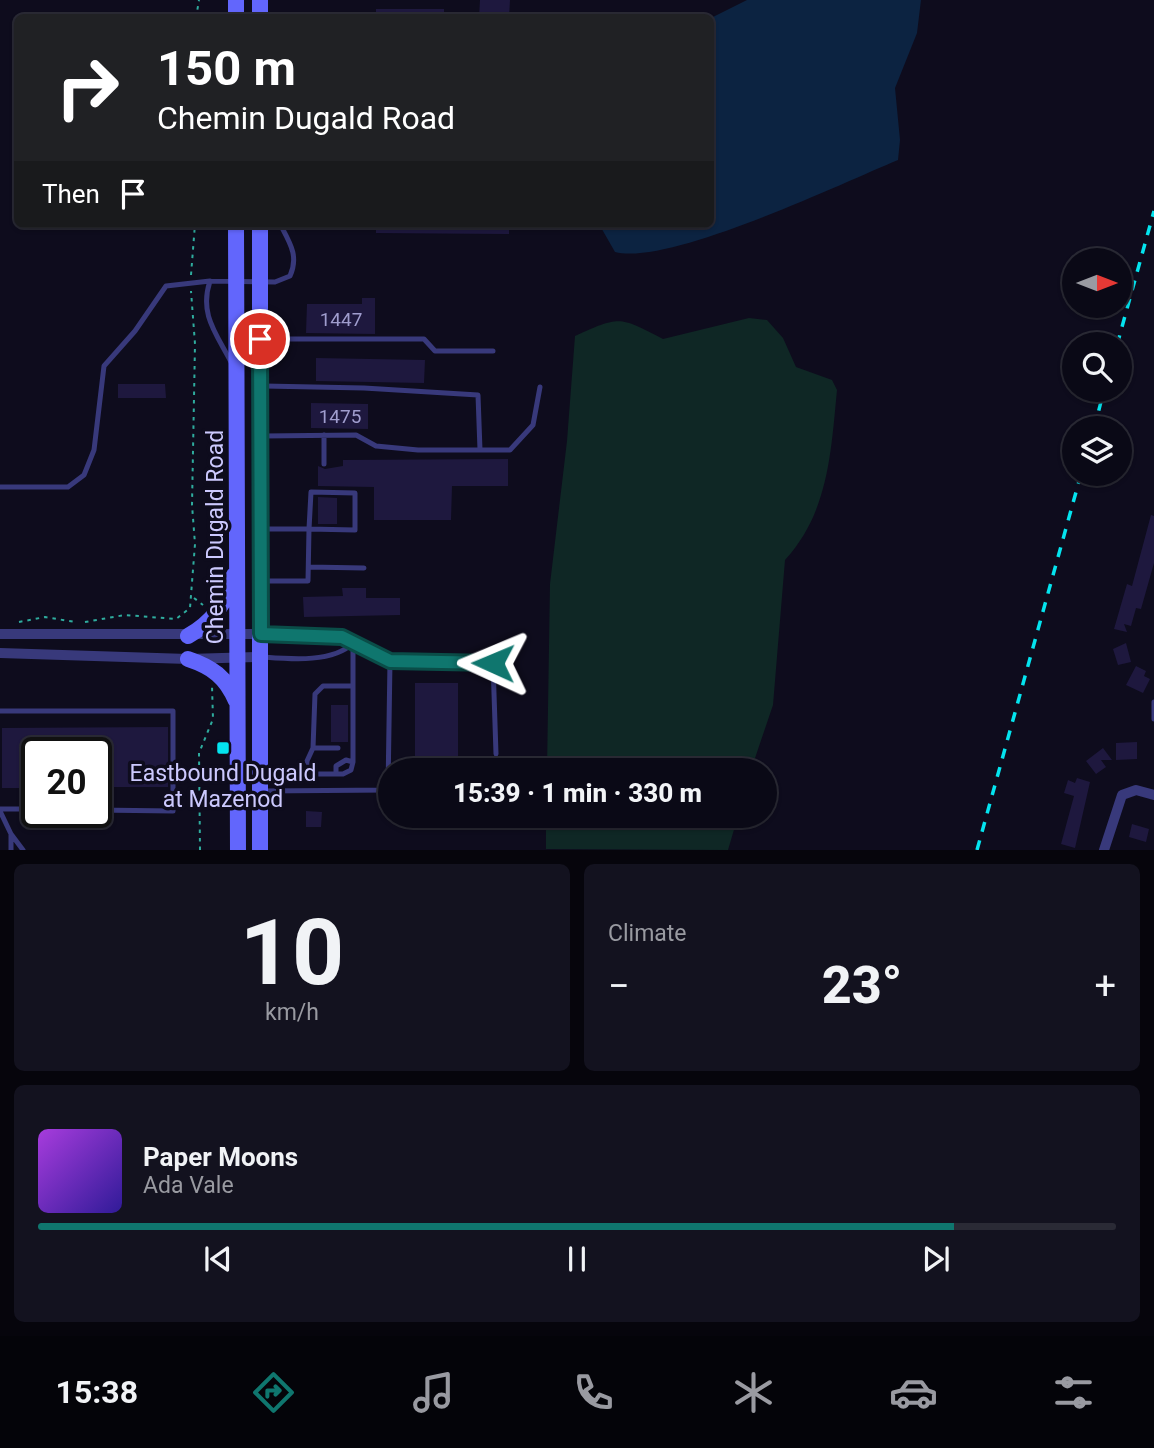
<!DOCTYPE html>
<meta charset="utf-8">
<style>
:root{--surface:#0a0916;--page:#13121f;--text:#f1f3f6;--muted:#999aa1;--line:#2a2a35;--accent:#0f766e}
body{margin:0;font-family:Roboto,sans-serif;background:var(--page);color:var(--text);height:100vh;display:flex;flex-direction:column;font-size:26px;white-space:nowrap}
*{box-sizing:border-box;margin:0}
p{font-size:23px;color:var(--muted)}
.icon{flex:none;width:38px;height:38px;fill:none;stroke:currentColor;stroke-width:2;stroke-linecap:round;stroke-linejoin:round}
.map{position:relative;height:850px;overflow:hidden}
.side{display:flex;flex-direction:column;gap:14px;padding:14px;background:#06050c;flex:1}
.side>*{flex:none}
.guide{position:absolute;left:14px;top:14px;width:700px;height:214px;border-radius:10px;box-shadow:0 2px 5px #0004,0 0 0 2px var(--line);background:#202124;color:#fff;overflow:hidden}
.needle{width:46px;rotate:90deg}
.fabs{position:absolute;left:1062px;top:248px;display:grid;gap:14px}
.fabs a{display:grid;place-items:center;width:70px;height:70px;border-radius:50%;background:var(--surface);box-shadow:0 2px 5px #0004,0 0 0 2px var(--line);font-size:35px}
.speed{position:absolute;left:21px;top:737px;display:flex;gap:14px;font-size:35px;font-weight:700;text-align:center}
.speed>*{display:grid;place-content:center;width:91px;height:91px;border-radius:50%;background:var(--surface);box-shadow:0 2px 5px #0004,0 0 0 2px var(--line);line-height:1}
.speed .limit{border:4px solid #111;border-radius:10px;background:#fff;color:#111}
.pin{position:absolute;display:grid;place-items:center;width:60px;height:60px;color:#fff;margin:-30px;border:4px solid #fff;border-radius:50%;box-shadow:0 2px 7px #0007}
.me{position:absolute;width:77px;margin:-38px;rotate:271deg;stroke-linejoin:round;filter:drop-shadow(0 0 5px #0008)}
.turn{display:flex;align-items:center;gap:24px;height:147px;padding:0 28px;font-size:32px}
.turn .icon{width:91px;height:91px;stroke-width:2.5}
.turn b{display:block;font-size:49px;line-height:60px}
.then{display:flex;align-items:center;height:66px;padding:0 28px;background:#0003;gap:14px;font-size:26px}
.big{font-size:52px;font-weight:800;line-height:1.1}
.side .tile{flex:1;display:flex;flex-direction:column;justify-content:center;gap:10px;min-width:0;padding:0 24px;border-radius:10px;background:var(--page)}
.side .dial{align-items:center;gap:0}
.dial b{font-size:91px;line-height:1}
.song{display:flex;align-items:center;gap:21px}
.cover{width:84px;height:84px;border-radius:10px;background:linear-gradient(135deg,hsl(280 70% 55%),hsl(250 70% 35%))}
.played{height:7px;border-radius:4px;background:linear-gradient(90deg,var(--accent) 85%,var(--line) 85%)}
.keys{display:flex;justify-content:space-around;direction:ltr}
.heat{display:flex;justify-content:space-between;align-items:center;font-size:38px;direction:ltr}
.side .tiles{flex:1;display:grid;gap:14px;grid-template-columns:1fr 1fr}
.tile:last-child{grid-column:span 2}
.trip{position:absolute;left:378px;top:758px;width:399px;height:70px;border-radius:35px;background:var(--surface);box-shadow:0 2px 5px #0004,0 0 0 2px var(--line);font-weight:800;line-height:70px;text-align:center}
.menu{display:flex;height:112px;justify-content:space-around;align-items:center;background:#040409;color:var(--muted)}
.menu .icon{width:49px;height:49px}
.menu .current{color:var(--accent)}
.menu b{font-size:32px;color:var(--text)}
.map>svg:first-child{display:block}
</style>
<div class="map">
<svg width="1154" height="850" viewBox="0 0 1154 850">
<rect width="100%" height="100%" fill="#0e0c1d"/>
<path fill="#0f2725" d="M749 318 767 320 783 338 796 367 832 380 837 390C831 451 829 512 785 560L773 705 751 770H547L550 584 567 441 575 336C621 315 620 317 663 339Z
M546 816H738L728 850 546 849Z"/>
<path fill="#0c2341" d="M747 0H921L917 33 895 88 900 140 898 160C840 184 669 266 615 252L599 224H710L711 18Z"/>
<path fill="#1e183e" d="M480 0H510L509 18H479Z
M376 9H444V18H376Z
M376 224H509V234L376 233Z
M362 298H375V334L306 333 307 304H362Z
M316 358 425 360 424 383 316 381Z
M118 384H165L166 398H118Z
M311 403 368 404V429L311 428Z
M508 459V486H452L451 520H374V487L318 486V466L325 469 343 466V460Z
M318 497 337 498V524H318Z
M1151 515 1154 516V563L1141 609 1136 608 1131 626 1124 624 1127 632 1114 629 1127 584 1132 586Z
M342 588H366V598H400V615L304 617 303 597 343 596Z
M1126 643 1131 662 1118 665 1113 649Z
M1136 666 1146 671 1144 676 1150 679 1143 693 1126 685Z
M415 683H458V770H415Z
M331 705H348V742H331Z
M168 727V787H96V752H37V788H2V728Z
M1137 742V759L1116 760V743Z
M1103 748 1112 760H1101L1106 767 1096 774 1086 761Z
M1077 778 1090 782 1075 848 1061 844 1074 796 1064 793 1068 780 1075 783Z
M306 811 322 812 321 827H306Z
M419 816H443L442 824H419Z
M1132 824 1149 829 1146 842 1129 837Z"/>
<g fill="none" stroke-linecap="round" stroke-linejoin="round">
<path stroke="#2fac9e" stroke-width="2" stroke-dasharray="3.5 5" stroke-linecap="butt" d="M196 18 199 0
M191 275 195 224
M194 598 203 605
M19 622 45 617 75 622
M85 622 125 615 176 619 190 608 195 544 192 505 195 344 191 291
M200 850 199 753 213 719 212 686"/>
<path stroke="#38397b" stroke-width="5" d="M263 339H424L435 351H493
M231 362C216 333 199 314 210 281L275 282 290 276C299 256 290 243 280 224
M264 386 364 388 478 395 480 450
M324 435V464
M264 436 356 435 376 446 418 450H510L533 425 540 387
M0 487H68L84 475 94 450 104 366 135 331 166 286 210 281
M311 492 355 493V530L309 529Z
M309 567 364 568
M261 581H308L309 529H263
M262 634 342 637 353 643C333 663 290 659 264 657
M353 686H323L315 694 313 748 307 761 315 774H343L351 770 353 762V643L390 661 493 663 496 754
M1154 702V719
M0 711H173V811L96 810
M313 748H338
M336 774V766L346 760 353 762
M262 791 388 790 390 661
M0 809H37
M0 811 11 834 23 850
M11 850V834"/>
<path stroke="#38397b" stroke-width="10" d="M0 634H261
M0 653 188 659 260 657
M1104 850 1122 795 1136 790 1154 795"/>
<path stroke="#6266fc" stroke-width="16" d="M236 0V18
M260 0V18
M236 224 238 850
M260 224V850
M188 636C213 622 226 603 234 575
M188 659C212 667 226 677 236 701"/>
<path stroke="#04e4ef" stroke-width="3.5" stroke-dasharray="10 9" stroke-linecap="butt" d="M1117 345 1154 211
M1094 429 1104 390
M977 850 1081 474"/>
</g>
<g fill="none" stroke-linecap="round" stroke-linejoin="round">
<defs>
<path id="route" d="M260 339 261 634 342 637 390 661 493 663"/>
</defs>
<use href="#route" stroke="#0a4d48" stroke-width="18"/>
<use href="#route" stroke="#0f766e" stroke-width="12"/>
</g>
<rect fill="#04e4ef" stroke="#0e0c1d" stroke-width="2.5" x="216" y="741" width="14" height="14" rx="3.5"/>
<g text-anchor="middle" stroke-width="7" stroke-linejoin="round" paint-order="stroke">
<g font-size="19" fill="#a09dce">
<text x="341" y="326">1447</text>
<text x="340" y="423">1475</text>
</g>
<g font-size="23" fill="#ccc9fe" stroke="#0e0c1d">
<text transform="translate(215 537) rotate(-90)" y="8">Chemin Dugald Road</text>
</g>
<g font-size="23" fill="#ccc9fe" stroke="#0e0c1d">
<text x="223" y="781">Eastbound Dugald<tspan x="223" dy="26">at Mazenod</tspan></text>
</g>
</g>
</svg>
<div class="fabs">
<a><svg class="needle" viewBox="-14 -14 28 28"><path d="M0-13l5 13h-10z" fill="#e53935"/><path d="M0 13l5-13h-10z" fill="#999aa1"/></svg></a>
<a><svg class="icon" aria-label="search" viewBox="0 0 24 24"><circle cx="10" cy="10" r="6"/><path d="M15 15l6 6"/></svg></a>
<a><svg class="icon" aria-label="layers" viewBox="0 0 24 24"><path d="M12 4l9 5-9 5-9-5zM3 14l9 5 9-5"/></svg></a>
</div>
<div class="speed"><div class="limit">20</div></div>
<div class="pin" style="left:260px;top:339px;background:#d93025"><svg class="icon" aria-label="arrive" viewBox="0 0 24 24"><path d="M6 21V4h12l-3 4 3 4H6"/></svg></div>
<svg class="me" style="left:493px;top:663px" viewBox="-20 -20 40 40"><path d="M0-17L14 15 0 8-14 15z" fill="#0f766e" stroke="#fff" stroke-width="4"/></svg>
<div class="trip">15:39 · 1 min · 330 m</div>
<div class="guide">
<div class="turn"><svg class="icon" aria-label="right" viewBox="0 0 24 24"><path d="M7 20v-9h11M14 6l5 5-5 5"/></svg><div><b>150 m</b>Chemin Dugald Road</div></div>
<div class="then">Then<svg class="icon" aria-label="arrive" viewBox="0 0 24 24"><path d="M6 21V4h12l-3 4 3 4H6"/></svg></div>
</div>
</div>
<section class="side">
<div class="tiles">
<div class="tile dial"><b>10</b><p>km/h</p></div>
<div class="tile"><p>Climate</p>
<div class="heat"><a>−</a><b class="big">23°</b><a>+</a></div>
</div>
<div class="tile">
<div class="song"><i class="cover"></i><div><b>Paper Moons</b><p>Ada Vale</p></div></div>
<div class="played"></div>
<div class="keys"><svg class="icon" aria-label="previous" viewBox="0 0 24 24"><path d="M18 5L8 12l10 7zM5 5v14"/></svg><svg class="icon" aria-label="pause" viewBox="0 0 24 24"><path d="M8 5v14M16 5v14"/></svg><svg class="icon" aria-label="next" viewBox="0 0 24 24"><path d="M6 5l10 7-10 7zM19 5v14"/></svg></div>
</div>
</div>
</section>
<nav class="menu">
<b>15:38</b>
<svg class="icon current" aria-label="directions" viewBox="0 0 24 24"><path d="M12 3l9 9-9 9-9-9zM9 14v-3h6M13 9l2 2-2 2"/></svg>
<svg class="icon" aria-label="music" viewBox="0 0 24 24"><path d="M9 18V5l10-2v13"/><circle cx="6" cy="18" r="3"/><circle cx="16" cy="16" r="3"/></svg>
<svg class="icon" aria-label="phone" viewBox="0 0 24 24"><path d="M5 4h4l2 5-3 2q2 4 5 5l2-3 5 2v4C11 20 4 13 5 4z"/></svg>
<svg class="icon" aria-label="climate" viewBox="0 0 24 24"><path d="M12 3v18M4 7l16 10M4 17L20 7"/></svg>
<svg class="icon" aria-label="car" viewBox="0 0 24 24"><path d="M5 17H2v-5l4-1 3-4h7l3 4 3 1v5h-3M9 17h6M6 11h13"/><circle cx="7" cy="17" r="2"/><circle cx="17" cy="17" r="2"/></svg>
<svg class="icon" aria-label="filters" viewBox="0 0 24 24"><path d="M4 7h16M4 17h16"/><circle cx="9" cy="7" r="2"/><circle cx="15" cy="17" r="2"/></svg>
</nav>
